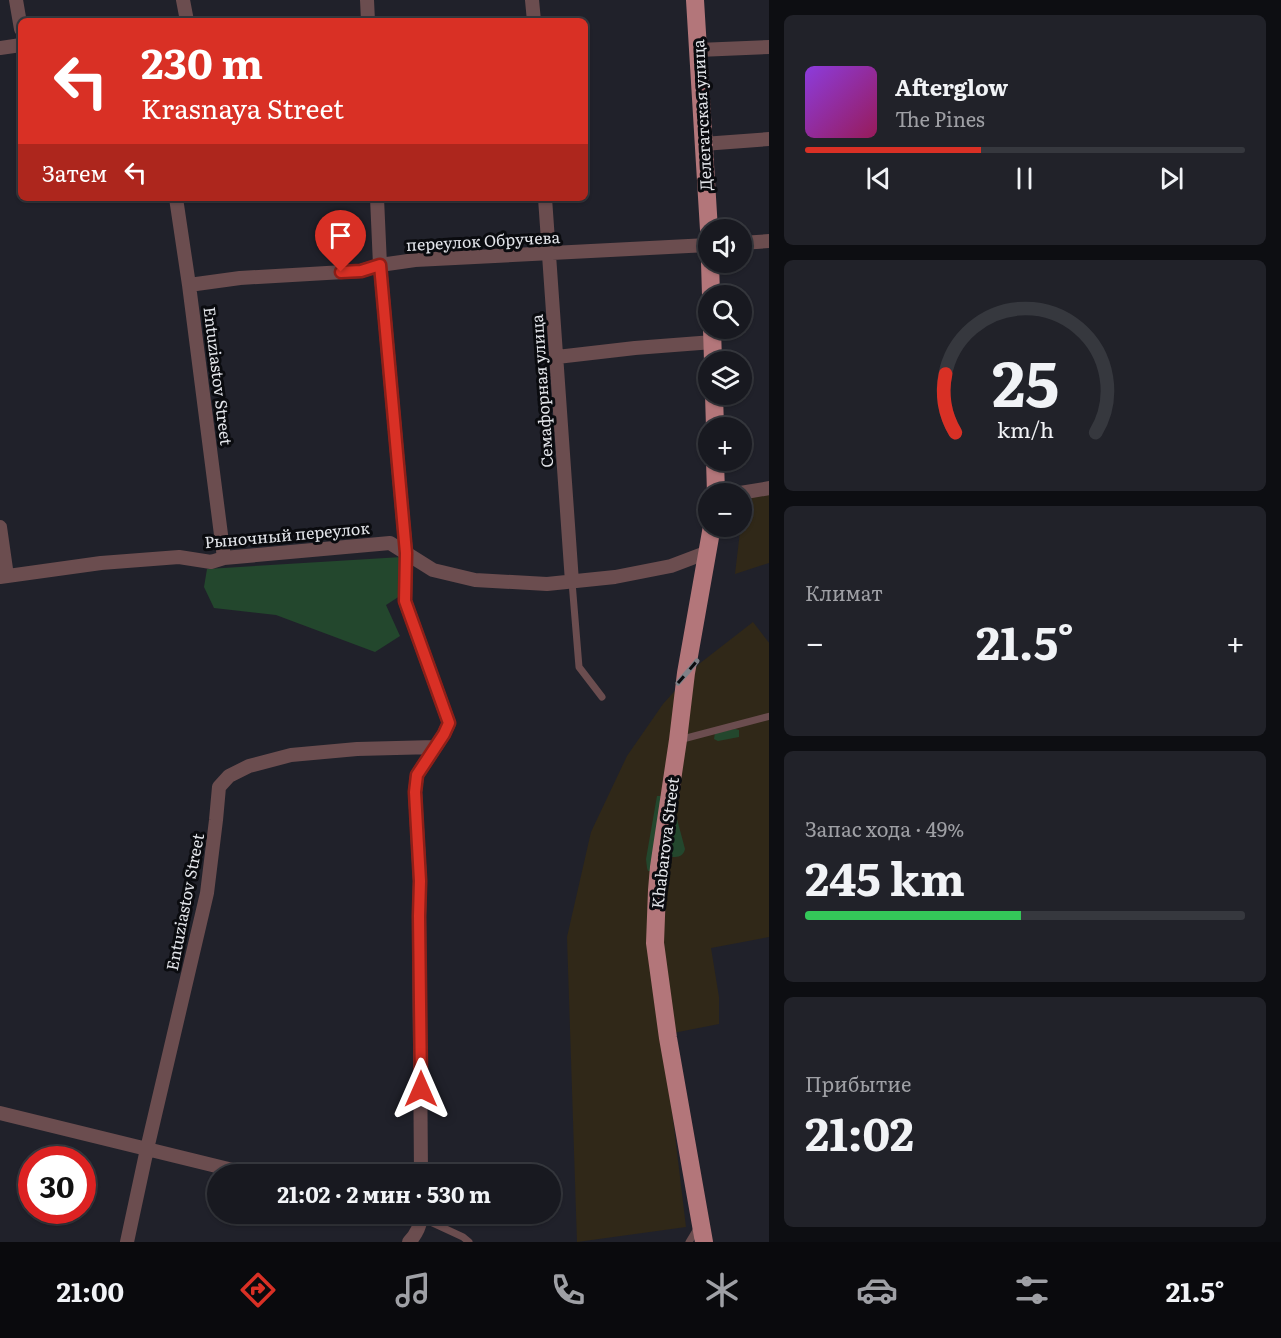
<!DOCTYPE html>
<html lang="ru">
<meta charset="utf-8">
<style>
:root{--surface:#181920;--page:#212229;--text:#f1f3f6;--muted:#9fa0a5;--line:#36383e;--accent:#d93025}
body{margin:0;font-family:Literata,serif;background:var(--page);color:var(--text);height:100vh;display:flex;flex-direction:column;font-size:22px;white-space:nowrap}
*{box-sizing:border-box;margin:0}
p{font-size:20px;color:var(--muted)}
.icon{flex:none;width:33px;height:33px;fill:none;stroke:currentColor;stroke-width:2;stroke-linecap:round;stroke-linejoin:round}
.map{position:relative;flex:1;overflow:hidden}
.side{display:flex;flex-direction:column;gap:15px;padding:15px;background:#0d0e12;width:512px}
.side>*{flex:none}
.guide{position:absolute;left:18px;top:18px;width:570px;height:183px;border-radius:9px;box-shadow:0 2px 4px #0004,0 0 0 2px var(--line);background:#d93025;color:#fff;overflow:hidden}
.controls{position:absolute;left:698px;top:219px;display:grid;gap:12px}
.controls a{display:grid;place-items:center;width:54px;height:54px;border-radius:50%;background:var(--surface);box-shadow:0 2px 4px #0004,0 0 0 2px var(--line);font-size:30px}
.speed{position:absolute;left:18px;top:1146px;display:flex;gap:12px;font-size:30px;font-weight:700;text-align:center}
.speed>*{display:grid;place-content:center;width:78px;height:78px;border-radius:50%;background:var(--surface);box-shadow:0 2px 4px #0004,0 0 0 2px var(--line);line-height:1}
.speed .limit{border:9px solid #d22;background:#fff;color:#111}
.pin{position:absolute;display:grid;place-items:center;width:51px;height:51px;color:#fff;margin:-62px -26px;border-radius:50% 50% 50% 0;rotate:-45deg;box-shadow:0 0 6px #0007}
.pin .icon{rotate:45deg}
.me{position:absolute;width:66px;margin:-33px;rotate:0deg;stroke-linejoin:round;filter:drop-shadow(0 0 4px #0008)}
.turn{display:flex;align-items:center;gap:21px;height:126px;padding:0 24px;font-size:27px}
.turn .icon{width:78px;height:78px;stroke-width:2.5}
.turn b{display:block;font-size:42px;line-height:51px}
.then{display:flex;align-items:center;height:57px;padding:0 24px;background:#0003;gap:12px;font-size:22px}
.big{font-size:45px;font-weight:700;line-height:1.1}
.side .tile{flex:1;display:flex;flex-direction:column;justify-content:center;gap:9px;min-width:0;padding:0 21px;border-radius:9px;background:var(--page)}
.side .dial{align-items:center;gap:0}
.dial svg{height:156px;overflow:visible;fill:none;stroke:var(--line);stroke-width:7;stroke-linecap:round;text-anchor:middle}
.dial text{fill:var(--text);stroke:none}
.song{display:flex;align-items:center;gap:18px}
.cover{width:72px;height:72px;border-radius:9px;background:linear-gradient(135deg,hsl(270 70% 55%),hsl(330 70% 35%))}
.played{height:6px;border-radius:3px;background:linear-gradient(90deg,var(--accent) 40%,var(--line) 40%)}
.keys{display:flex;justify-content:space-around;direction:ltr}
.heat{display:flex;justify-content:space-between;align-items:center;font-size:33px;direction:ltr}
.charge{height:9px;border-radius:4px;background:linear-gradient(90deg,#34c759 49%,var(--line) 0)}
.trip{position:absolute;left:207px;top:1164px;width:354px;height:60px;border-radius:30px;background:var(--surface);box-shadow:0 2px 4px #0004,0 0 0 2px var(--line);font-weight:700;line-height:60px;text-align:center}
.dock{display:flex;height:96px;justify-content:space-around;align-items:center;background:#0a0a0d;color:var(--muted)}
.dock .icon{width:42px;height:42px}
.dock .active{color:var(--accent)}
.dock b{font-size:27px;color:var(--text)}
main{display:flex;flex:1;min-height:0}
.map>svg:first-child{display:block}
</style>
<main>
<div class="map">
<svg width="770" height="1242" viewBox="0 0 770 1242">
<rect width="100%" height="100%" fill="#20212a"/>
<path fill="#302818" d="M769 494V563L735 574 744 498Z
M753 622 770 644 769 937 711 948 719 997V1024L663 1035 686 1227 577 1242 567 937 591 832 627 756 663 704 699 664Z"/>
<path fill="#23472d" d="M402 557 403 594 386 605 400 636 375 652 276 615 214 608 204 587 207 569Z
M735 729 739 730V737L718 741 714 739 715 733Z
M657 796H663L651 871H648L647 868 646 859Z
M674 818 677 819 685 849C683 858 676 857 669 857Z"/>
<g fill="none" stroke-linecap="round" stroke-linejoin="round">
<path stroke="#6b4d4f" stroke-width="7" d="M572 582 579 667 602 697
M679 740 770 716
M422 1218 463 1237 469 1242
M689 1242 698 1227"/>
<path stroke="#6b4d4f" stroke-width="14" d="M16 0 21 29
M183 0 187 21
M367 0 368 21
M532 0 534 21
M0 48 21 45
M698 50 770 47
M703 144 770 139
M176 198 189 285 224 558
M377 198 380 265 406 553 405 601 449 723 444 734 417 775 415 792 420 881 419 916 421 1174
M545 198 572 582
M741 243 770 241
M189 285 240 278 361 271 380 265 415 260 708 245
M557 357 635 348 713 342
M734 494 770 488
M0 527 7 576
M0 577 101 563 179 557 211 562 224 558 390 543 433 570 475 580 547 584 615 577 671 566 708 552
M0 1113 249 1174
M405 1214 422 1218
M127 1242 147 1149 207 893 216 820 219 787 229 776 249 766 291 755 357 749 435 747
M409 1242C416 1235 421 1224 422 1214"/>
<path stroke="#b3767a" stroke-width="18" d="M695 0 709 230
M710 262 711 296
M712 328 713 362
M714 394 715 428
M715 460 716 494
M704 1242 668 1038 655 943 657 890 659 867 678 740 686 673 712 526"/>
<defs>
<path id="rail" d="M678 683 697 661"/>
</defs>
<use href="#rail" stroke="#7f8188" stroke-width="5"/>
<use href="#rail" stroke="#0a0b0f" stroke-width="3" stroke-dasharray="9" stroke-linecap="butt"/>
</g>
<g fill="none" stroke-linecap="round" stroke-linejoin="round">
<defs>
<path id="route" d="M341 272 361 271 380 265 406 553 405 601 449 723 444 734 417 775 415 792 420 881 419 916 421 1089"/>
</defs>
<use href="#route" stroke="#8d1f18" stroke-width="15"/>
<use href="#route" stroke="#d93025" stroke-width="10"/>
</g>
<g text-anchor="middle" stroke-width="6" stroke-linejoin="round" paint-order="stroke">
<g font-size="16" fill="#e3e5ea" stroke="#0a0b0f">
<text transform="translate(702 115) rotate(-93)" y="6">Делегатская улица</text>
<text transform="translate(483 241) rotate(-3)" y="6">переулок Обручева</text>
<text transform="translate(218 376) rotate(83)" y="6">Entuziastov Street</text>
<text transform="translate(542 391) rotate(-94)" y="6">Семафорная улица</text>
<text transform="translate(287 535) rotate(-5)" y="6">Рыночный переулок</text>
<text transform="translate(665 843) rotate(-83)" y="6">Khabarova Street</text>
<text transform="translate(185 902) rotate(-79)" y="6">Entuziastov Street</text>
</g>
</g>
</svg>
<div class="controls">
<a><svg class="icon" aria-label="sound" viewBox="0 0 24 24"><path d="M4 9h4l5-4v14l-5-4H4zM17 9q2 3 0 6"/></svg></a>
<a><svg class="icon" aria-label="search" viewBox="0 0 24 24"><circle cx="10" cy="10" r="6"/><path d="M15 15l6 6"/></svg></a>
<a><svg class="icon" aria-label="layers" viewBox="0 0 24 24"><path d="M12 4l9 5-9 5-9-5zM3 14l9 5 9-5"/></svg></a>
<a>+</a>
<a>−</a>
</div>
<div class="speed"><div class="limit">30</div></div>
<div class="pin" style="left:341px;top:272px;background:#d93025"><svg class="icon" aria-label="arrive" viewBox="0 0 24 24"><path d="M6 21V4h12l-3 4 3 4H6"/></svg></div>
<svg class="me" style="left:421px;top:1089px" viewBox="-20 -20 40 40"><path d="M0-17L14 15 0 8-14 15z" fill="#d93025" stroke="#fff" stroke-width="4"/></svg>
<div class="trip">21:02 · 2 мин · 530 m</div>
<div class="guide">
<div class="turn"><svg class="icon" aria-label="left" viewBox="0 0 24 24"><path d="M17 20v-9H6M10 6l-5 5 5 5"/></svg><div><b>230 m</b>Krasnaya Street</div></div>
<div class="then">Затем<svg class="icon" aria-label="left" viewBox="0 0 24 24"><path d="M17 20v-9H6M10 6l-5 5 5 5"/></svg></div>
</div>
</div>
<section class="side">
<div class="tile">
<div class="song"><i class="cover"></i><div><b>Afterglow</b><p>The Pines</p></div></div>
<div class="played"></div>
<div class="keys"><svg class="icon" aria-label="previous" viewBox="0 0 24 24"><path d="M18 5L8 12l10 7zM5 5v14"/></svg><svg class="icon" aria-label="pause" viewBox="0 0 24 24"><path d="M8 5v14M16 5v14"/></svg><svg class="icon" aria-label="next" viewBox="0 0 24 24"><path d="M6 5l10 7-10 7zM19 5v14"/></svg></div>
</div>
<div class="tile dial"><svg viewBox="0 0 100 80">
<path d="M14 69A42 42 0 1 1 86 69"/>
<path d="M14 69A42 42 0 0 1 9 39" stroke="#d93025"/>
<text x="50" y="56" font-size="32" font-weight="700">25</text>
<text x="50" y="72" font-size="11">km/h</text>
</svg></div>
<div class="tile"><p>Климат</p>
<div class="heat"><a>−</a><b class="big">21.5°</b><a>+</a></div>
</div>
<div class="tile"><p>Запас хода · 49%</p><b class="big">245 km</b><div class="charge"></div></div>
<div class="tile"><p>Прибытие</p><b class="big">21:02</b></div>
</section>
</main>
<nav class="dock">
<b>21:00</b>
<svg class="icon active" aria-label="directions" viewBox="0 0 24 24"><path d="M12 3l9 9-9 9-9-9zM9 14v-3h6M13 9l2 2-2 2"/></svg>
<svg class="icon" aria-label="music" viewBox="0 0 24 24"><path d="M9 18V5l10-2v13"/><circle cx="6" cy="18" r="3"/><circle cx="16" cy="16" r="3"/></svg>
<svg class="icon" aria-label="phone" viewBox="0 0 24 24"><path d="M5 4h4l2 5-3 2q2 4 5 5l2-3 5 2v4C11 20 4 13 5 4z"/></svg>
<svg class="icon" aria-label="climate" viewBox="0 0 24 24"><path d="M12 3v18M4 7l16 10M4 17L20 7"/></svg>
<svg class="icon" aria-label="car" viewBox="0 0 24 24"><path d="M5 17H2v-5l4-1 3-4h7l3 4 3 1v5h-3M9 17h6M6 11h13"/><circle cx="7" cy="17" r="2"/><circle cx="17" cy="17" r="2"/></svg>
<svg class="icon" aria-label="filters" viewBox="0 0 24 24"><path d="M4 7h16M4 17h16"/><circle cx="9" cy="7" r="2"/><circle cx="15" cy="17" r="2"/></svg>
<b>21.5°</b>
</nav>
